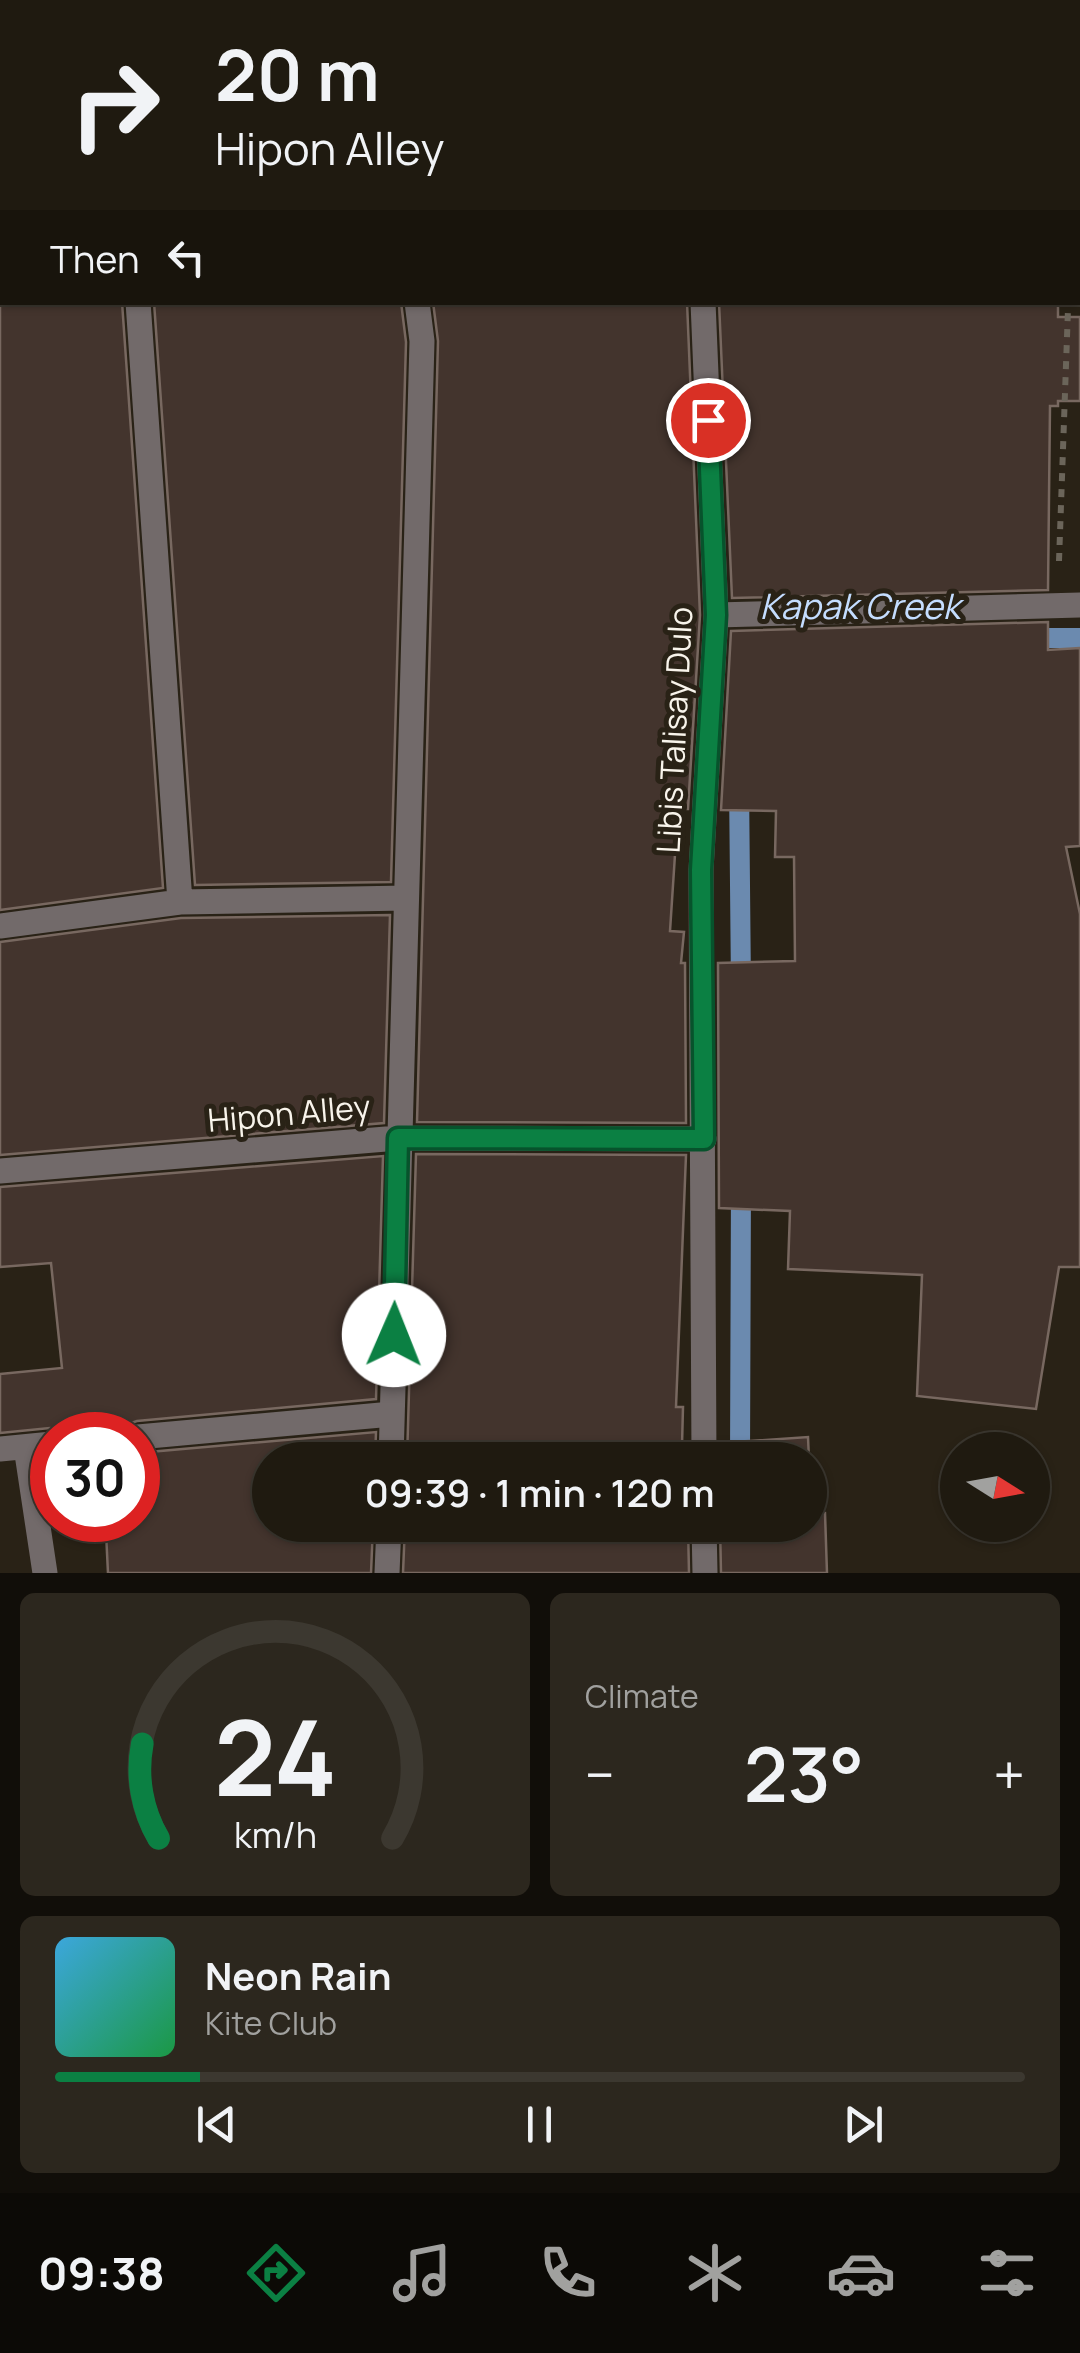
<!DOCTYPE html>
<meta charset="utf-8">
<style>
:root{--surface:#1f1a10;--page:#2c271e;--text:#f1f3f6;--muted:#a1a19f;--line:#3c3830;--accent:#0b8043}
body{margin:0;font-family:Manrope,sans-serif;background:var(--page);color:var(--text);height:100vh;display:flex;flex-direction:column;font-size:38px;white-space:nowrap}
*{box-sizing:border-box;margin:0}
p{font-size:32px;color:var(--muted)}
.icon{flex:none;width:55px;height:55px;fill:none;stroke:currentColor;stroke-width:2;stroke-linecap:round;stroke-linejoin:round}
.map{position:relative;height:1573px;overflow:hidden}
.side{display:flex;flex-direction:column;gap:20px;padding:20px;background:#110e09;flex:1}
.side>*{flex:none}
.guide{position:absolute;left:0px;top:0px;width:1080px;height:305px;box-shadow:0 2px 8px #0004,0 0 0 2px var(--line);background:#1f1a10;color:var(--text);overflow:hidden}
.needle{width:65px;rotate:101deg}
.buttons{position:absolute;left:940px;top:1432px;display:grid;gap:20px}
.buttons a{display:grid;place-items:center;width:110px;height:110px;border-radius:50%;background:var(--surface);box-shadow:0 2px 8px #0004,0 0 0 2px var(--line);font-size:50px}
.speed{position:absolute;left:30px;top:1412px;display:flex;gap:20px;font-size:50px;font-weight:700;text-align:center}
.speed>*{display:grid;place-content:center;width:130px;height:130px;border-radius:50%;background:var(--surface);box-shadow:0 2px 8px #0004,0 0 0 2px var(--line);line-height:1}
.speed .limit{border:15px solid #d22;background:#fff;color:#111}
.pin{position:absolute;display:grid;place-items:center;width:85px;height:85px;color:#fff;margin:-42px;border:5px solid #fff;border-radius:50%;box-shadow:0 2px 10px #0007}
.me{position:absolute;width:110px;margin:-55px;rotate:1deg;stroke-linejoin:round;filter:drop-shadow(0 0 8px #0008)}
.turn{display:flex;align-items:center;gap:35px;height:210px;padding:0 50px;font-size:45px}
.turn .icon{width:130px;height:130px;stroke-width:2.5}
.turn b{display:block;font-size:70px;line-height:85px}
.then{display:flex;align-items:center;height:95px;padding:0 50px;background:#0003;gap:20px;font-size:38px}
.big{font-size:75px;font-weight:600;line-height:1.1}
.side .widget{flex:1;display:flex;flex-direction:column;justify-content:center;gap:15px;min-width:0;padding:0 35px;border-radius:15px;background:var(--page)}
.side .dial{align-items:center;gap:0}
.dial svg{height:260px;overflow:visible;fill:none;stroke:var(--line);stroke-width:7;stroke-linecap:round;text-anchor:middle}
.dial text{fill:var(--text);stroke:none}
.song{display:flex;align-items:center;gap:30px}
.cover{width:120px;height:120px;border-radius:15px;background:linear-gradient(135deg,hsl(200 70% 55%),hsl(140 70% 35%))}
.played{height:10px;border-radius:5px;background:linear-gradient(90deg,var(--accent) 15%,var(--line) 15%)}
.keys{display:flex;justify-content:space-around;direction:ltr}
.heat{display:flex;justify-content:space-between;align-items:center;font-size:55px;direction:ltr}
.side .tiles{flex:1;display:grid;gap:20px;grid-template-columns:1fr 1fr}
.widget:last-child{grid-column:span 2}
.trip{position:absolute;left:252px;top:1442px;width:575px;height:100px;border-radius:50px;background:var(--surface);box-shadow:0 2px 8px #0004,0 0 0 2px var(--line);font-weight:600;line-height:100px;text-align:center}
.menu{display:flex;height:160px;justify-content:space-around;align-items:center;background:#0c0a06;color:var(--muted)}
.menu .icon{width:70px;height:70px}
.menu .on{color:var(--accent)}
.menu b{font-size:45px;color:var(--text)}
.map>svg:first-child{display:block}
</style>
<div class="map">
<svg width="1080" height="1573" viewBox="0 0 1080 1573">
<rect width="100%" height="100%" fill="#292216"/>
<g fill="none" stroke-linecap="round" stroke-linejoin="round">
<path stroke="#6b8aaf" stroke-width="20" d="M1022 638H1080
M739 782 741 988
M740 1460 741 1182"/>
</g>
<path fill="#43342d" stroke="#786860" stroke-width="2.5" d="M0 302H122L163 888 0 910Z
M154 302H401L406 342 391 882 195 885Z
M433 302H687L700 615 688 809H678L670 931 684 932 681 963H685L686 1123 417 1122 438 341Z
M719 302H1058V317H1080V401H1058V406H1050L1048 590 732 598Z
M1048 622V650L1080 648V846L1066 847 1080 914V1267H1059L1036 1409 917 1396 922 1275 788 1269 790 1211 719 1208 718 963 795 961 794 857H775L776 811 721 810 731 631Z
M390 915 384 1123 0 1155V942L181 918Z
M416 1154 686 1155 676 1407H683L682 1446 688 1445V1460H407Z
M383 1156 376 1399 137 1421 128 1424 122 1435H81L50 1428 0 1433V1374L62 1368 51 1263 0 1267V1187Z
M376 1432 375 1460H270V1525H373L371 1573H108L106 1532 83 1533V1520H138V1453Z
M808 1437 809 1460H720V1443Z
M810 1472 812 1514 825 1513 827 1573H721L720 1525H810Z
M405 1525H688L689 1573H403Z"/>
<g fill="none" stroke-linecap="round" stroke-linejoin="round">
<path stroke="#6b655a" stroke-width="6" stroke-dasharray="8 8" stroke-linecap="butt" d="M1059 561 1068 309"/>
<path stroke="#726a6a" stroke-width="25" d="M332 0 334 2
M660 0 662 2
M196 2 200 0
M1078 32H1080
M0 120 2 118
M1078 264H1080
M138 302 180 902
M703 302 716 615 701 870 704 1460
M716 615 1080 605
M0 926 180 902 406 898
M0 1171 398 1138 704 1139
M138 1437 392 1414
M26 1447 45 1573
M0 1449 52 1444
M391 1460 422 341 417 302
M704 1525 705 1573
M387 1573 389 1525"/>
</g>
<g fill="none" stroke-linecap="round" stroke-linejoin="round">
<defs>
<path id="route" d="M394 1335 398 1138 704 1139 701 870 716 615 708 420"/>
</defs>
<use href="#route" stroke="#07532c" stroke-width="25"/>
<use href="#route" stroke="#0b8043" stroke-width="18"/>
</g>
<g text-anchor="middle" stroke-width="10" stroke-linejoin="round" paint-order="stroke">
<g font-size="32" fill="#f8f4eb" stroke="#292216">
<text transform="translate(675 730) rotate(-87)" y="11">Libis Talisay Dulo</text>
<text transform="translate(289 1114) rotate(-5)" y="11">Hipon Alley</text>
</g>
<g font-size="35" font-style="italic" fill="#c4ddff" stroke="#292216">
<text x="860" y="619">Kapak Creek</text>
</g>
</g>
</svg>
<div class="buttons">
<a><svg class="needle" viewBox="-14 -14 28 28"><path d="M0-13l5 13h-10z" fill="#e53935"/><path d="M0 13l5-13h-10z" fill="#a1a19f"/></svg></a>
</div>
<div class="speed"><div class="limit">30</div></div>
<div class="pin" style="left:708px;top:420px;background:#d93025"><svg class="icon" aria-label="arrive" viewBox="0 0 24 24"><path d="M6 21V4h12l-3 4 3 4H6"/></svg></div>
<svg class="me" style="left:394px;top:1335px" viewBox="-20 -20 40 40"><circle r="19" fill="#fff"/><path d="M0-13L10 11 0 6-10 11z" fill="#0b8043"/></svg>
<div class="trip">09:39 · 1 min · 120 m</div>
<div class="guide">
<div class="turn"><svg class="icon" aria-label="right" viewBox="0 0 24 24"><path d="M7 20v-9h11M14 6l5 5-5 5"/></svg><div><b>20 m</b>Hipon Alley</div></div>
<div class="then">Then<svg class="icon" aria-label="left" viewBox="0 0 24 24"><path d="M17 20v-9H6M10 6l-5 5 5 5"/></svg></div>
</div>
</div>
<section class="side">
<div class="tiles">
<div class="widget dial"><svg viewBox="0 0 100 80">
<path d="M14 69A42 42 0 1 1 86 69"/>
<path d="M14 69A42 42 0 0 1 9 40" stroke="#0b8043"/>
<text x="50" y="56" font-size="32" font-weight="700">24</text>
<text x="50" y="72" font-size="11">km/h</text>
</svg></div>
<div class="widget"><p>Climate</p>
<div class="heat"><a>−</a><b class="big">23°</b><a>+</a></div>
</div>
<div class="widget">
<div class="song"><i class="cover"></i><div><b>Neon Rain</b><p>Kite Club</p></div></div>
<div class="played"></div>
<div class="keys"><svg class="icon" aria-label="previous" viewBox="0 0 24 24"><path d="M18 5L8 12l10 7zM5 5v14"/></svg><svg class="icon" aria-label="pause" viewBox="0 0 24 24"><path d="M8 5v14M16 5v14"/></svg><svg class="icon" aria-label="next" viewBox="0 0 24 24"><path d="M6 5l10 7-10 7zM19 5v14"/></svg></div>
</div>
</div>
</section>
<nav class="menu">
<b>09:38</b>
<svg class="icon on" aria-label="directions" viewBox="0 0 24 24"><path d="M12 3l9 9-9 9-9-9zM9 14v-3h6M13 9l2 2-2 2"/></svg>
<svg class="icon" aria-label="music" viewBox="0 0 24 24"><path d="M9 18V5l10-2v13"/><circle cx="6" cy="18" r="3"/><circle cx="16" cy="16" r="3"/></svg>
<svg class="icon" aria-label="phone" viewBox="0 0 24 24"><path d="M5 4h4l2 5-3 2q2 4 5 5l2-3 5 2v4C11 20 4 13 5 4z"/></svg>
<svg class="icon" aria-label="climate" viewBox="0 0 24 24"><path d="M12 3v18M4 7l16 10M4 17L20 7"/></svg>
<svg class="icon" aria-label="car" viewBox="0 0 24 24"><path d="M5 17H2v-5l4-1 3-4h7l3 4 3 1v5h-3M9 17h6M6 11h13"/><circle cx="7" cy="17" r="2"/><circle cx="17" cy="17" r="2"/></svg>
<svg class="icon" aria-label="filters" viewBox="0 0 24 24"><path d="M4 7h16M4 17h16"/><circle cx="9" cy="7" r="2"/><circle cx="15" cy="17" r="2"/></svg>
</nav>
